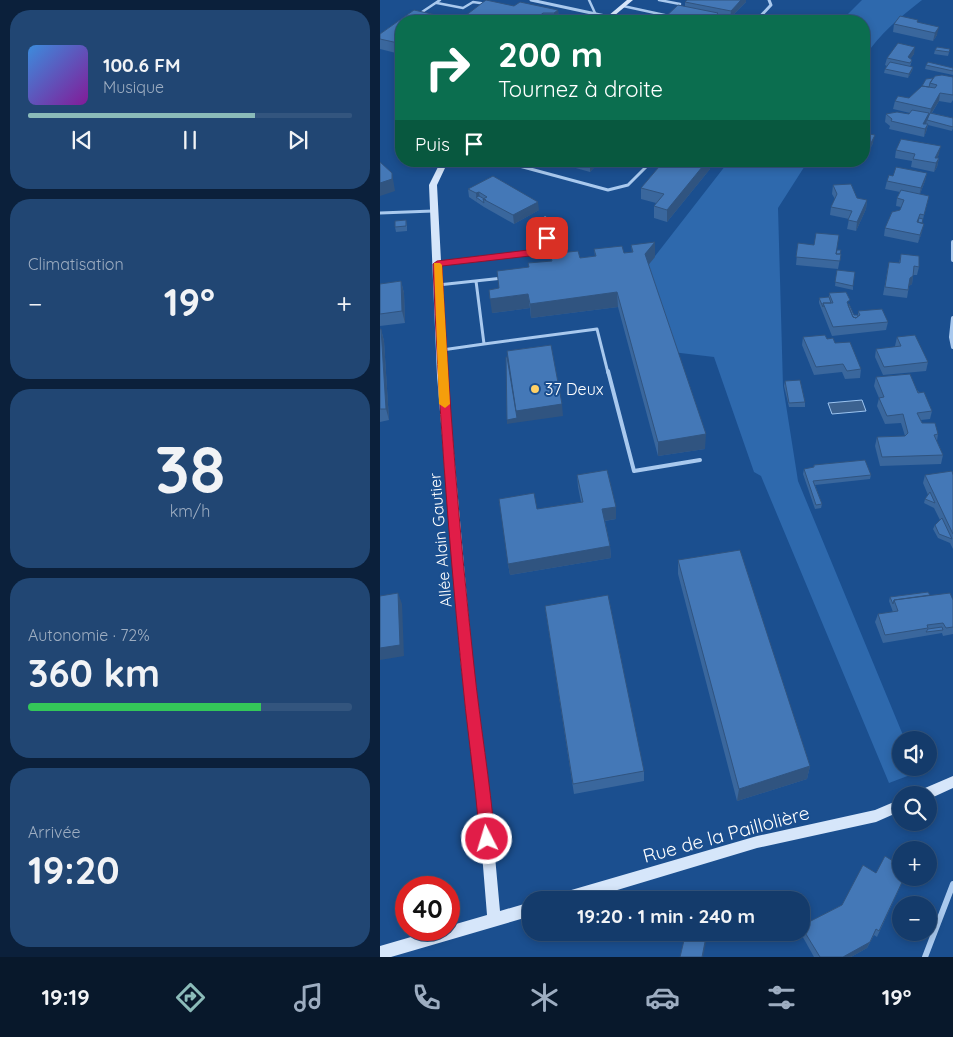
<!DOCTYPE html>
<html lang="fr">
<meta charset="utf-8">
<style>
:root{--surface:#143b6b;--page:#214673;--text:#f1f3f6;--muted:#9dadc1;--line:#33557e;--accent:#8bbbb9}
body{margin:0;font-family:Quicksand,sans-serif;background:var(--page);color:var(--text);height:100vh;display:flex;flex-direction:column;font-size:19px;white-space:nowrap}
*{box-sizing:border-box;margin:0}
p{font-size:16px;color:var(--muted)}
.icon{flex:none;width:28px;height:28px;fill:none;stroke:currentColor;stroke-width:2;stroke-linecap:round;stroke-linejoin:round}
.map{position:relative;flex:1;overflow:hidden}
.panel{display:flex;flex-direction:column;gap:10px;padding:10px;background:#0b203b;width:380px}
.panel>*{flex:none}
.hud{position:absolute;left:15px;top:15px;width:475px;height:152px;border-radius:20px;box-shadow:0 2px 8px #0003,0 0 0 1px var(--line);background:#0b6e4f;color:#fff;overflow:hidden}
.buttons{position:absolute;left:512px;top:731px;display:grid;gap:10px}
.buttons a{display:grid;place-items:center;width:45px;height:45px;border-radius:50%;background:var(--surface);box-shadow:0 2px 8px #0003,0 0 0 1px var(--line);font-size:25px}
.speed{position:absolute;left:15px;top:876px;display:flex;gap:10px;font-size:25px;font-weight:700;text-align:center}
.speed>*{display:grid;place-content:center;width:65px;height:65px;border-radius:50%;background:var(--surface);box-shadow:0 2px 8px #0003,0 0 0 1px var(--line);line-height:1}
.speed .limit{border:8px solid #d22;background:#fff;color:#111}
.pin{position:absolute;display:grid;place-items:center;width:42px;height:42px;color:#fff;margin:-21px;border-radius:10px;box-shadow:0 2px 8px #0006}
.me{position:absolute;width:55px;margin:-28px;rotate:355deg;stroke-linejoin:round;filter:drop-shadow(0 0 4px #0008)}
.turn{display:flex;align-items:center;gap:18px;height:105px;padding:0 20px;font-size:22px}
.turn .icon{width:65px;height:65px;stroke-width:2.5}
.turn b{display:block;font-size:35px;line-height:42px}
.then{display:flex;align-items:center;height:48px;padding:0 20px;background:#0003;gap:10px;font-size:19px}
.big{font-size:38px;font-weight:700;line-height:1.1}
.panel .tile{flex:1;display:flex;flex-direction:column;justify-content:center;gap:8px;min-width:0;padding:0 18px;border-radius:20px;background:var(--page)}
.panel .dial{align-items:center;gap:0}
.dial b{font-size:65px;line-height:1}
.song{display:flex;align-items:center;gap:15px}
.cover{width:60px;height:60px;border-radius:8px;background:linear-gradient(135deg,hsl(210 70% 55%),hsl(290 70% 35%))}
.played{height:5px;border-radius:2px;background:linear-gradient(90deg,var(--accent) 70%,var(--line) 70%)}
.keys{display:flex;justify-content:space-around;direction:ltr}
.heat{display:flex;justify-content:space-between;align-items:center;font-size:28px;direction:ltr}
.charge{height:8px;border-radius:4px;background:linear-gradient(90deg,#34c759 72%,var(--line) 0)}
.trip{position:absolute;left:142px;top:891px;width:288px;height:50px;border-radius:20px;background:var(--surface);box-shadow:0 2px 8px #0003,0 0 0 1px var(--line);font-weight:700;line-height:50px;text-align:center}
.menu{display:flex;height:80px;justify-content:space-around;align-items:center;background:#08182b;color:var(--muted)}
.menu .icon{width:35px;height:35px}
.menu .current{color:var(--accent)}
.menu b{font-size:22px;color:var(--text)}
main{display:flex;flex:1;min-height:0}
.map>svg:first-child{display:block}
</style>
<main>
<section class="panel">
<div class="tile">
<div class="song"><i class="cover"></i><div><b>100.6 FM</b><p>Musique</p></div></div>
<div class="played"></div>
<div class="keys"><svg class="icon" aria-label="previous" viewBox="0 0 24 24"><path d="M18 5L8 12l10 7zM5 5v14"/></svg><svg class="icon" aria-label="pause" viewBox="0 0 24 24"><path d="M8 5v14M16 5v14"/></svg><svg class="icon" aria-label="next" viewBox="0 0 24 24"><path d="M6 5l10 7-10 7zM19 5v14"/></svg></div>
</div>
<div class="tile"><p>Climatisation</p>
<div class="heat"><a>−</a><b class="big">19°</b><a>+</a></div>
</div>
<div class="tile dial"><b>38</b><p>km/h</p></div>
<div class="tile"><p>Autonomie · 72%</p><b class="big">360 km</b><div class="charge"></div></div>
<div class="tile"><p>Arrivée</p><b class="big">19:20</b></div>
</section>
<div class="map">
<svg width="573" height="957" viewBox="0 0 573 957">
<rect width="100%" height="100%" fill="#1b4f8f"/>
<path fill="#2e69ad" d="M482 0H542C519 18 500 33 484 58V21H461Z
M349 161H428L398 208 403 386 418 481 525 740H521V768H536L538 772 509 783 381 476 374 472 334 357 292 352 265 269Z"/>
<path fill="#3c6290" stroke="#9cc4f0" d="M482 400 486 411 452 414 448 403Z"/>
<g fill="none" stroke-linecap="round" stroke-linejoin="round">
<path stroke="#a9c9ee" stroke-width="2.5" d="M209 0 215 13
M279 0 300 4
M57 3 83 8 93 2 107 4
M243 6 289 16
M39 14 60 0
M173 14 184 17 189 21
M119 161 137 166
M268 166 272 161"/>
<path stroke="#a9c9ee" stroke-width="3" d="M132 164 228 190 248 185 269 164
M0 213 53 211
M57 264 150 253 164 247 167 238 165 218
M58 285 123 278
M104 344 217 329 228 373
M62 350 104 344 96 281"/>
<path stroke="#a9c9ee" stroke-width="4" d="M228 371 254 471 320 460"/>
<path stroke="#a9c9ee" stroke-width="3" d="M151 0 230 17
M376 21 391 5 389 0"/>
<path stroke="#a9c9ee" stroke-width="4" d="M573 242V260
M573 318 571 337 573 347"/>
<path stroke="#a9c9ee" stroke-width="6" d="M545 957 573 884"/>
<path fill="#d6e6fa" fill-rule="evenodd" d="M247 0H253L228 21H222Z
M64 161H71L65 168 57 185 67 375 93 666 108 780 120 911 151 902V916L11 957H0V946L55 930H69V926L107 915 96 780 81 666 57 375 49 185 58 167Z
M573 776V788L549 799V795H537L538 791Z
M521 799V811L496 822 377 848 204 900H174L176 895 181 893 377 836 495 810Z"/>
</g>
<path fill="#3a679d" d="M305 2H366L350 18 338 16V21H281L305 6Z
M134 6 178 10 179 21H86L85 16Z
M34 10 56 15 57 21H21V53L20 54 0 49V34Z
M538 22 557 35 553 41 513 32 514 24Z
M570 49 568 56 554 54 555 50Z
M534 54 530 59 532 60 530 67H533L532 71 528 78 504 73 505 69 507 66 505 65 507 58Z
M546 65 573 68V75L545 69Z
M573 77V100L571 103 559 101 552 113 573 118V128L572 131 548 125 546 132 544 137 509 129 510 126 505 122 506 114H529L530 113 513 109 515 101 529 98 542 86Z
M484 133 493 143 485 159 484 158Z
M516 150 559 154 557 158H559L557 167 554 172 531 167 532 161 515 158Z
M177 161H220L210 172 178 163Z
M284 161H330V169L287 222 274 218V206L276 203 261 199V188Z
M547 173 545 181 540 194 549 196 542 223V232L538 243 504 236 505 228 520 210 521 207 516 206 517 198 520 192 505 189 507 181 513 176Z
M453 185 477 198 487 200 486 209 476 231 467 229 469 219 450 215 451 207 455 199 452 194Z
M88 189 159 210 134 224 104 207 89 197Z
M26 220 27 225V231L16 232 15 227Z
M418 243 456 254H461L458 269 416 265Z
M251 245 275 257 268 265 325 449 278 456 238 307 151 318 150 308 112 313 119 288 149 267 171 261 170 254 200 258 215 256 214 249 244 253 252 252Z
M521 254 539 267 537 275H533L532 284 529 286 527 298 503 295 509 262 519 263Z
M457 270 473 286V290L455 286Z
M21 281 24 293 25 323 0 326V284Z
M449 293 469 304 474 315H478V311L508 322 506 330 452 336 439 303V298L449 297Z
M0 329H1L4 341 9 420 0 422Z
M423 337 447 339 455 343 481 369 480 378 465 379 462 372 434 375 422 345Z
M517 337 548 362 546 371 503 375 495 357 496 349 515 347V346Z
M496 377 537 390 540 393 552 411 550 419 541 420 542 423 558 434 557 441 563 455 561 464 500 466 495 446 497 437 525 436 521 423 505 424 497 406 499 398 494 386Z
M405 381 425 402V407H409L404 386Z
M434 465 491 475 490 479 435 485 442 504 441 508 435 509 423 474 424 469 433 468Z
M197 475 236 507V519L225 521 230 546 231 558 130 575 128 564 157 509 201 502 198 487Z
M545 475H573V549L570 543 558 538 553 529 555 525 560 520 554 508 544 503 545 499 548 495 543 483Z
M298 560 430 766 427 779 357 801 298 574Z
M550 595 573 600V634L563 636 562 633 503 643 495 622 498 614 513 612 509 601 510 597Z
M165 606 264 771V781L194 794Z
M496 873 524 878 497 937 494 935 487 948 471 957H434L420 932H421V926L462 905Z"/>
<path fill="#305480" d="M361 0H366V2L350 18 351 11Z
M178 10 179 21H175L174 13Z
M163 13 164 21H153Z
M338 13V21H330Z
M56 15 57 21H48Z
M559 27 557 35 553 41 555 33Z
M21 40V53L20 54 18 43Z
M535 47 534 54 528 62V57Z
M533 67 532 71 528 78 529 74Z
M560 93 559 101 549 117 551 109Z
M549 113 548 120H547L546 124H543Z
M548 124 546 132 544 137 545 129Z
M495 135 493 143 485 159 487 151Z
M561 146 559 154 555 163V158Z
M559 158 557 167 554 172 556 163Z
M210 161H220L210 172Z
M327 161H330V169L287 222V210Z
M12 173 15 191 0 196V183Z
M547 173 545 181 539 196 541 188Z
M99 192 100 200 96 197 97 202 96 193Z
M487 200 486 209 476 231 477 222Z
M158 202 159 210 134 224 133 215Z
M544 224 542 232 538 243 540 235Z
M275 242V257L265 269V254Z
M533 276 532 284 528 287 530 278Z
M21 281 24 293 25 323 22 311Z
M237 292 238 307 151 318 150 304Z
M148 294 150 308 112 313 110 299Z
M1 329 4 341 9 420 6 409Z
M182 404 183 416 127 424V420L136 411Z
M326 434 325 449 278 456V442Z
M236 507V519L223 521 222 509Z
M230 546 231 558 130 575 128 564Z
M18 593 22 604 24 656 0 660V648Z
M430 766 427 779 357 801 359 789Z
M496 929 487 948 471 957H463Z
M327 932V937L323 957H322Z"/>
<path fill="#4478b7" stroke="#305480" d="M106 0 134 6 140 2 178 10 174 13H163L153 21H109L85 16Z
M307 0H361L351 11 305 2Z
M298 5 338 13 330 21H281Z
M34 10 56 15 48 21H21V40L18 43 0 39V34Z
M520 16 538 20 537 22 559 27 555 33 514 24Z
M518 43 535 47 528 57 532 60 530 63 507 58Z
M557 47 570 49 569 52 555 50Z
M510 62 533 67 529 74 505 69Z
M548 62 573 68V71L546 65Z
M562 75 573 77V95L560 93 551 109 515 101 518 96 529 98 542 86 555 88 557 85 550 83 555 76Z
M553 78 550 83 549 87 542 86 546 79Z
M532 110 549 113 543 124H548L545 129 511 121 512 119 506 114 517 112 529 114Z
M550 113 573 118V127L547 120Z
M484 133 495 135 487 151 484 150Z
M521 139 561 146 555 158H559L556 163 533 159 535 154 516 150Z
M284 161H327L287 210 274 206 284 194 261 188Z
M0 162 12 173V179L0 183Z
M516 167 547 173 541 188 507 181 509 175 513 176Z
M113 176 158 202 133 215 103 199 107 197 99 192 96 193 88 189Z
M471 184 477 198 487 200 477 222 468 220 472 211 451 207 457 194 453 185Z
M521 190 549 196 544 215 540 214 537 222 544 224 540 235 505 228 512 212 520 210 524 200 517 198Z
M99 196 106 200 103 199 104 203 96 197Z
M539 218 543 219 542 223 538 222Z
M26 220V226L15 227V221Z
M436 233 459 235 456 254H461L460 261 416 257 418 243 434 245Z
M275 242 265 254 326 434 278 442 237 292 150 304 148 294 110 299 109 290 119 288 117 271 149 267 148 263 172 261 170 254 198 251 200 258 216 256 214 249 242 246 244 253 253 252 251 245Z
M457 250H461L460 254H456Z
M521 254 539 256V267L534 266 533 276 530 278 528 290 505 287 509 262 520 263Z
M457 270 475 272 473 286 455 282Z
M21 281 22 311 0 314V284Z
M466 292 470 300 467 302 473 317 476 318 480 315 478 311 502 309 508 322 453 327 443 303H453L449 293Z
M449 297 451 303H443V307L439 298Z
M469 304 474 315H478V316L476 318 473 317 468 305Z
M0 329H1L6 409H0Z
M445 335 447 339 453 338 455 343 470 342 481 369 467 371 463 364 436 367 423 337Z
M535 335 548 362 504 367 496 349 521 346 517 337Z
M171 345 182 404 136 411 127 351Z
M126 357H127L137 418 127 420Z
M530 374 538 393 544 392 552 411 537 413 542 423H555L558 434 554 435 563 455 502 457 497 437 525 436 528 433 523 414 507 416 499 398 504 397 496 377Z
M420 380 425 402 409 403 405 381Z
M485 460 491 475 433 481 442 504 436 505 424 469 434 467V465Z
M227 470 236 507 222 509 230 546 128 564 119 499 154 493 157 509 203 502 197 475Z
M572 471 573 475V534L545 475Z
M550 492 555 503 545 499Z
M562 518 572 539 559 534 555 525Z
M360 550 430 766 359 789 298 560Z
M548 592 550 595 514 600 513 604 510 597Z
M18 593 20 645 0 648V596Z
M570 593 573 600V627L566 628 563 623 547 625 548 628 505 635 498 614 518 611 514 600Z
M228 595 264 771 193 784 165 606Z
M562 627 563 630 546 632 548 629Z
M505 856 521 866V878H524L499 931 496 929 490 942 463 957H440L421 926 462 905 483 865 496 873Z
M306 932H327L322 957H323H300Z"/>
<path fill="#e11d48" stroke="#92132f" d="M164 236H170L171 238 168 248 150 256 62 266C69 399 79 533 94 666 100 724 110 781 115 839L112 844 107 846 102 844 100 839C95 780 86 723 81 665 68 532 58 398 53 264L57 261 148 250 160 246Z"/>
<path fill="#f59e0b" d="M54 263H60L62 265 70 404 65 408 59 404Z"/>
<circle fill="#ffd166" stroke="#1b4f8f" stroke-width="2" cx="155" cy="389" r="5"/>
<g text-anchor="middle" stroke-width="4" stroke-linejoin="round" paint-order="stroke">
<g font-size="16" fill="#fff" stroke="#1b4f8f" text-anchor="start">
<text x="165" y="395">37 Deux</text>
</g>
<g font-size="16" fill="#fff" stroke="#1b4f8f">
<text transform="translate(60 540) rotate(-95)" y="6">Allée Alain Gautier</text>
</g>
<g font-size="19" fill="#fff" stroke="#1b4f8f">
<text transform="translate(346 834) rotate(-15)" y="7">Rue de la Paillolière</text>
</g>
</g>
</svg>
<div class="buttons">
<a><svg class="icon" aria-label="sound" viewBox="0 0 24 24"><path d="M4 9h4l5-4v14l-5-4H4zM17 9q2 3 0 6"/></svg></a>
<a><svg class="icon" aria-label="search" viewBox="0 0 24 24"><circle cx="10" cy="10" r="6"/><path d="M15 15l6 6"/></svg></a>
<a>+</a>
<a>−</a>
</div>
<div class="speed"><div class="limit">40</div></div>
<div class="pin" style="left:167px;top:238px;background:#d93025"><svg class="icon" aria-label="arrive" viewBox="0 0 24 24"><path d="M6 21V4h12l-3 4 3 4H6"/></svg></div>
<svg class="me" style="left:107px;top:839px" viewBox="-20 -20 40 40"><circle r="17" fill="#e11d48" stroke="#fff" stroke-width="3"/><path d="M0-11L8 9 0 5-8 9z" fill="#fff"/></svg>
<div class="trip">19:20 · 1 min · 240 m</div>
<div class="hud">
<div class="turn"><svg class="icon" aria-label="right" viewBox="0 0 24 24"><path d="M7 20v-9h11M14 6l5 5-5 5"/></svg><div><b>200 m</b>Tournez à droite</div></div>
<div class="then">Puis<svg class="icon" aria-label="arrive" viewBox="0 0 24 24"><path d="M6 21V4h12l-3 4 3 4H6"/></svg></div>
</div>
</div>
</main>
<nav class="menu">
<b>19:19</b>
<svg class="icon current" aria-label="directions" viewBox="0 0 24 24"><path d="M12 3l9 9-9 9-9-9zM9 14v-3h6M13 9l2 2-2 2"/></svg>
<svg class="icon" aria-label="music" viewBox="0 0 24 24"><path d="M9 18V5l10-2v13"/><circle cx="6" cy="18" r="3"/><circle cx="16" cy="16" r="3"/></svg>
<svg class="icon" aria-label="phone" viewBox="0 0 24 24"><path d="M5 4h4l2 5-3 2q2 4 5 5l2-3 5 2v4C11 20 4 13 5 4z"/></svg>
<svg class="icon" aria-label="climate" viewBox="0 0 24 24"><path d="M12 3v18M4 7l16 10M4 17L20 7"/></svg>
<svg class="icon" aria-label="car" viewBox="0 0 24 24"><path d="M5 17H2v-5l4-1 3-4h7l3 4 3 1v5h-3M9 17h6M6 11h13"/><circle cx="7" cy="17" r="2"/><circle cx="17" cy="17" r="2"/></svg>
<svg class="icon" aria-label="filters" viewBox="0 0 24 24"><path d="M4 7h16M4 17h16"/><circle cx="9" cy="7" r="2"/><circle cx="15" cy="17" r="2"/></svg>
<b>19°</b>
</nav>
